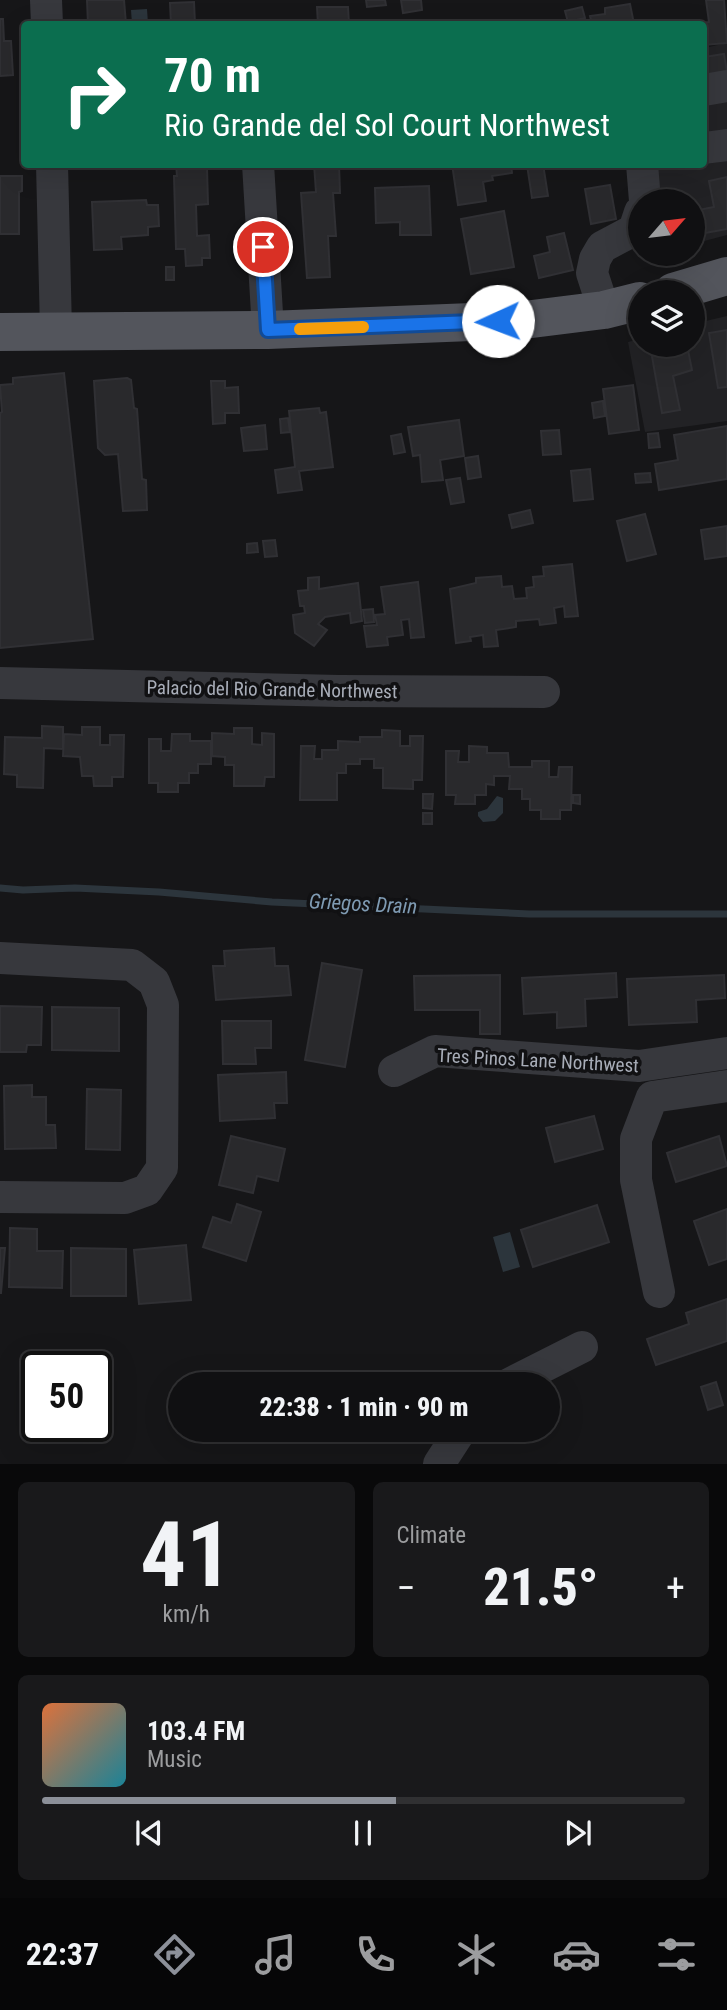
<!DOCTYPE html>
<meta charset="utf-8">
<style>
:root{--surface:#101012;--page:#19191b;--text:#f1f3f6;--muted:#9c9d9f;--line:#303032;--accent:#8c9099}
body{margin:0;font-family:"Roboto Condensed",sans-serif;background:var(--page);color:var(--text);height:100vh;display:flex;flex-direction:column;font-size:26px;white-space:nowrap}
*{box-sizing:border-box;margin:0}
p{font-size:23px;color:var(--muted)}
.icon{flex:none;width:38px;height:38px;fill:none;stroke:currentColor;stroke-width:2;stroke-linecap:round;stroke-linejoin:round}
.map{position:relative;height:1464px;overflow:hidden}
.sheet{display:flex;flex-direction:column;gap:18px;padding:18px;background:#09090a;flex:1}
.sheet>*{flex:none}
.guide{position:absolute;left:21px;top:21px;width:686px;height:147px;border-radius:7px;box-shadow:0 7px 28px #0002,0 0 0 2px var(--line);background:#0b6e4f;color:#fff;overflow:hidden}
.needle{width:46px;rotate:62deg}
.fabs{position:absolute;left:628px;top:189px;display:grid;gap:14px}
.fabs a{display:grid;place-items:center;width:77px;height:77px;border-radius:50%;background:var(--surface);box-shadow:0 7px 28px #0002,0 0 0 2px var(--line);font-size:35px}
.speed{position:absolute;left:21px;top:1351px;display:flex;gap:14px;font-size:35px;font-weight:700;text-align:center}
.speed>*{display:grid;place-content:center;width:91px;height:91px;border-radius:50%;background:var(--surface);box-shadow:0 7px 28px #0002,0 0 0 2px var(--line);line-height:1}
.speed .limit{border:4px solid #111;border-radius:10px;background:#fff;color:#111}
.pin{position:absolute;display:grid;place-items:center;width:60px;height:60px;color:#fff;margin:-30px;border:4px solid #fff;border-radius:50%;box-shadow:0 2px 7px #0007}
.me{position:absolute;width:77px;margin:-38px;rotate:268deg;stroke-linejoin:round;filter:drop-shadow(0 0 5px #0008)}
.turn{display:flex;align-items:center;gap:24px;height:147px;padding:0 28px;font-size:32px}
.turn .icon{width:91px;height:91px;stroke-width:2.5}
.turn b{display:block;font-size:49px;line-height:60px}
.big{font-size:52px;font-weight:800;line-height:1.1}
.sheet .card{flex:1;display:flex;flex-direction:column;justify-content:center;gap:10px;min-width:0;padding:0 24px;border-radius:10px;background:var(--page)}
.sheet .dial{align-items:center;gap:0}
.dial b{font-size:91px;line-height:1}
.song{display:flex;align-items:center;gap:21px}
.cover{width:84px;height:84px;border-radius:10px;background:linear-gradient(135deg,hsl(20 70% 55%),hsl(190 70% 35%))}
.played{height:7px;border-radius:4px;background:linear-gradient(90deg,var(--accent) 55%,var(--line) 55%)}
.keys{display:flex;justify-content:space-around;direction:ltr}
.heat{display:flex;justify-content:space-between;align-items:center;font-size:38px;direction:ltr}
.sheet .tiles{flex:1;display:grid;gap:18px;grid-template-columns:1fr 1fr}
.card:last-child{grid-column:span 2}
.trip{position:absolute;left:168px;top:1372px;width:392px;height:70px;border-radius:35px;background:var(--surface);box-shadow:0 7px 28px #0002,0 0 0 2px var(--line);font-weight:800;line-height:70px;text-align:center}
.menu{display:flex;height:112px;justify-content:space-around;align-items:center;background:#060607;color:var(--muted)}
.menu .icon{width:49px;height:49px}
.menu .selected{color:var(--accent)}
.menu b{font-size:32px;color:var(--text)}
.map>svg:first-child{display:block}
</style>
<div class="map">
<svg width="727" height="1464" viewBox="0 0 727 1464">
<rect width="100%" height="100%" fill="#161618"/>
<path fill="#222225" d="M727 43V235L693 244V201H653L649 165 704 164V48Z
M727 316V421L645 432 628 342 640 339V345H693V324Z"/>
<path fill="#2c353c" d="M147 9 148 24H132L131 10Z
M497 796 503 798V813L495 821 483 822 478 816V812L487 809Z
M510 1232 520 1267 503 1272 493 1237Z"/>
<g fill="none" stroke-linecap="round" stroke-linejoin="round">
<path stroke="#2c353c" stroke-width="7" d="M0 888 23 890 75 888 159 892 272 902 529 914H727"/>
</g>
<path fill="#29292c" stroke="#303034" stroke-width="2" d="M87 0H124L126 24H88Z
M366 0H385L386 5 367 7Z
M401 0H421L422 10 403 13Z
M706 0H724L727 43 704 45V24H694L709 22Z
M194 2 195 24H171L170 3Z
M630 4 634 24H592L590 16 605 14V8Z
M317 7H348L349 24H318Z
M582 7 585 18 568 22 565 11Z
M0 19H3L4 41H11L13 75 0 76Z
M724 54 727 72 704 78V57Z
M176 164H195V169L207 168 208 204 196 205 197 236 209 235 210 258H202V265L186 266 185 249H176L174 176H177Z
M314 164H339L340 193H333L336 236H328L330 277 307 278 301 193 316 192Z
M452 164H511L512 173 492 176 493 180 483 182 486 201 458 205Z
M543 164 548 196 532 198 527 165Z
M0 176H22V191L19 192V234H0Z
M727 177V229L694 235 693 211 714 207 709 181Z
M610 185 616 219 591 224 585 189Z
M429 186 431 235H400V222L376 223 375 188Z
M146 200 147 205H158L159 226 148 227V235L121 237 122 249 94 250 92 202Z
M504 211 514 267 471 274 461 219Z
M564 233 573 270 539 278 534 256 550 252 547 237Z
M166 267H174V280H166Z
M727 330V387L718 388 709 333Z
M650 345H687L692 370 673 376 680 410 662 413Z
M64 373 93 639 0 648V413L2 412 0 385 13 384V378Z
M127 378 131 380 134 408 137 409 142 479 146 480 147 510 123 511 118 454 105 455 98 448 94 381Z
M211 381H225V388L238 387 239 413H225V423L213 424Z
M633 385 639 430 609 434 603 389Z
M603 401 605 416 594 418 592 403Z
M319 408 320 413 326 412 333 467 299 471 302 490 278 493 275 470 295 467 289 411Z
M288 418 290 432 281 433 280 419Z
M459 420 464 456 440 460 443 480 422 482 420 455 413 456 408 427Z
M265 425 267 449 244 451 241 428Z
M727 426V479L659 490 655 464 678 460 674 435Z
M559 430 561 454 543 455 541 431Z
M658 433 660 447 649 448 648 434Z
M401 434 405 452 394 454 391 436Z
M478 456 481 477 468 479 465 458Z
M590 469 593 499 574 501 571 471Z
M650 473 651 482 636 483 635 474Z
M460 478 464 502 451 504 446 480Z
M530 510 533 523 512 528 509 515Z
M645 514 656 554 627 561 617 521Z
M727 526V556L705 559 701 530Z
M275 540 277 556 265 557 263 541Z
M257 543 258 552 247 553V544Z
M572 564 578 616 565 617 564 606 554 608 556 623 540 625 539 619 516 621V627L496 630 498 646 484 647 483 635 470 637 471 641 456 643 450 589 476 583V578L501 576 502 587 512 586 514 599 527 598 526 588 534 587 533 577 544 576 543 567Z
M319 577V589L358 583 362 621 351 623 350 613 325 617 318 624 327 630 314 646 295 633 293 615 305 613 304 606H300L298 591 308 590V578Z
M418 582 424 637 411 638 409 619 401 620 403 635 387 637 388 645 367 647 364 626 377 625 375 615 385 614 381 587Z
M373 609 374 622 365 623 363 610Z
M42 726 63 727V749L44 748 43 788 17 787V775L4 774 5 737 42 738Z
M82 727H100V745H110V735H124L123 777H112V786H94L93 776H82L80 757 63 756 64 734 82 735Z
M234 728H252V744L262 745V733L274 734V777H265L264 786H234V765H225V757L212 756V733L234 734Z
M382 730 400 731V746H410V736H423L422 780H413V789L383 788V768H374V759H360V764H346V773H337V800H300L301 746H315L314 759H322V750H338V741L360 742V737H382Z
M172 734H190V741H211V764H198V773H189V783H178V792H158V783H149V739H161V751H171Z
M469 746 487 747V753H508L509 767H532V761H549V777H558L559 767H572L571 810H560V819H541V810H530V799H522V789H509L510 776H494V785L486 784V795H475V804H455L456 795H446V751H459L458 762H469Z
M423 794H433L432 809 423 808Z
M573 795H580V804L573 803Z
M423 813H432V824H423Z
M274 948 275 966H288L291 995 216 1000 213 966H225L224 951Z
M322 963 362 970 345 1067 305 1060Z
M616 973 617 997 585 999 586 1026 557 1028V1012L524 1014 522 978Z
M500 975V1034H480V1010H415L414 976Z
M724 975 725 998 696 1000 697 1022 629 1025 627 979Z
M0 1006 42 1007 41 1045H27L26 1052H0Z
M52 1007 119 1008V1051L52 1050Z
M222 1021H271V1048H255L256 1064H223Z
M286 1072 287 1103H274L275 1118 220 1121 218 1075Z
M32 1085V1097H46V1125H55L56 1148 5 1149 4 1086Z
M87 1089 121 1090 120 1150 86 1149Z
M594 1116 603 1149 555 1162 546 1128Z
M231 1136 285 1149 278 1181 257 1176 253 1193 219 1185Z
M719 1136 727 1166 676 1182 667 1153Z
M237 1204 261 1212 246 1261 203 1247 213 1217 231 1223Z
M597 1205 609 1242 533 1267 521 1230Z
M727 1209V1259L709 1265 694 1221Z
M10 1228 37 1229V1251H63L62 1288 9 1287Z
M186 1245 191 1300 139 1304 134 1250Z
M0 1248H5L1 1293H0Z
M71 1248 126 1249V1296H71Z
M727 1299V1341L656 1365 647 1339 689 1324 686 1313Z
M716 1382 723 1405 708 1410 701 1387Z"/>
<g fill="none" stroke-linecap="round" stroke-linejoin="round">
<path stroke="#37383d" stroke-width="32" d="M46 0 47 24
M704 90 727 86
M704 148 727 145
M52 164 56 330
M258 164 268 330
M642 164 645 201
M604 310 592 273 595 259 602 247 634 230 640 212
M0 683 339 691 544 692
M0 958 132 965 154 982 163 1005 162 1168 147 1190 125 1198 0 1197
M394 1071 435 1051 639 1066 727 1053
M659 1292 636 1180V1139L652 1097 727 1086
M509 1384 582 1347
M439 1464 461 1430"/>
<path stroke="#53555c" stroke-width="38" d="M673 292 727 276
M0 332 268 330 524 320 604 310 640 301"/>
</g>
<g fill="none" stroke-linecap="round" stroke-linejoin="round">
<defs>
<path id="route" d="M263 247 268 330 498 321"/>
</defs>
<use href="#route" stroke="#114b97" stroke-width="18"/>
<use href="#route" stroke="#1a73e8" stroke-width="12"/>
<path stroke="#f59e0b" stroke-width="12" d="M300 329 363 327"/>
</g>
<g text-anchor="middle" stroke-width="7" stroke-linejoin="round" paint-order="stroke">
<g font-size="19" fill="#a8adb8" stroke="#111113">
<text transform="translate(272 689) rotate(1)" y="7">Palacio del Rio Grande Northwest</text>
<text transform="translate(538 1060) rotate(3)" y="7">Tres Pinos Lane Northwest</text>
</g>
<g font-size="21" font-style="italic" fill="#7f9bb3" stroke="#111113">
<text transform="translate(363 904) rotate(3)" y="7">Griegos Drain</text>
</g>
</g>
</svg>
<div class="fabs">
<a><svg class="needle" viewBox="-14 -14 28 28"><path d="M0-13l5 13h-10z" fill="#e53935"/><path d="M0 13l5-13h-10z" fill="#9c9d9f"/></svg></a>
<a><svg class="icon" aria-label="layers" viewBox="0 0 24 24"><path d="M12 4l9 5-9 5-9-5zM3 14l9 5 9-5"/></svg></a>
</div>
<div class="speed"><div class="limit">50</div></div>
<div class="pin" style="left:263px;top:247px;background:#d93025"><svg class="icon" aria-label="arrive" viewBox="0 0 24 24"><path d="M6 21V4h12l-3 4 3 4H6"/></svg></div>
<svg class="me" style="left:498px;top:321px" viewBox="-20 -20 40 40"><circle r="19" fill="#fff"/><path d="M0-13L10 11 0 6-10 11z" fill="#1a73e8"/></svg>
<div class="trip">22:38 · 1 min · 90 m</div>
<div class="guide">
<div class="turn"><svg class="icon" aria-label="right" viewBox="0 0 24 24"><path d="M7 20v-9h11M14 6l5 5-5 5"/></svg><div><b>70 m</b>Rio Grande del Sol Court Northwest</div></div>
</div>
</div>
<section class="sheet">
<div class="tiles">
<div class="card dial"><b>41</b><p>km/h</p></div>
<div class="card"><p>Climate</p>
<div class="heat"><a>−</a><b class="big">21.5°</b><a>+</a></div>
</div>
<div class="card">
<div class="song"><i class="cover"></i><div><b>103.4 FM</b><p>Music</p></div></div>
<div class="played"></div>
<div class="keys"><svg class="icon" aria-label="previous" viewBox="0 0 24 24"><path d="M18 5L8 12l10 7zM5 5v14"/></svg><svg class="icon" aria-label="pause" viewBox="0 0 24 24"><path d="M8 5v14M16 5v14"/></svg><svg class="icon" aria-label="next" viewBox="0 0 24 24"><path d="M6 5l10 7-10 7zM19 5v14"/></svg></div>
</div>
</div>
</section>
<nav class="menu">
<b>22:37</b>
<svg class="icon selected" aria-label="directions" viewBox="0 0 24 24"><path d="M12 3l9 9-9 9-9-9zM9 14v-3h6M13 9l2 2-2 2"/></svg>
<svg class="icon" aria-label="music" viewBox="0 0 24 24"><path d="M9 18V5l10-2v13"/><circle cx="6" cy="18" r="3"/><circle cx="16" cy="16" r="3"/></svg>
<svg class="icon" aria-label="phone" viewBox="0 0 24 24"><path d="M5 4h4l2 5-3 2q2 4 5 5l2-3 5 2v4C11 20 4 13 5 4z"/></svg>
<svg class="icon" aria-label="climate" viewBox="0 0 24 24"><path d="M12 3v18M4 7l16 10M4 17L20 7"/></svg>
<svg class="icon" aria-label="car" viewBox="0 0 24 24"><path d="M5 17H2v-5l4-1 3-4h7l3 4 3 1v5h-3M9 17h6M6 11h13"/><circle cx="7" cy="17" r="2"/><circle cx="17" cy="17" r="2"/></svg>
<svg class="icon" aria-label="filters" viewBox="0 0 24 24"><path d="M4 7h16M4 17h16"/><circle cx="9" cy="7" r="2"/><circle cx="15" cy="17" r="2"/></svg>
</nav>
